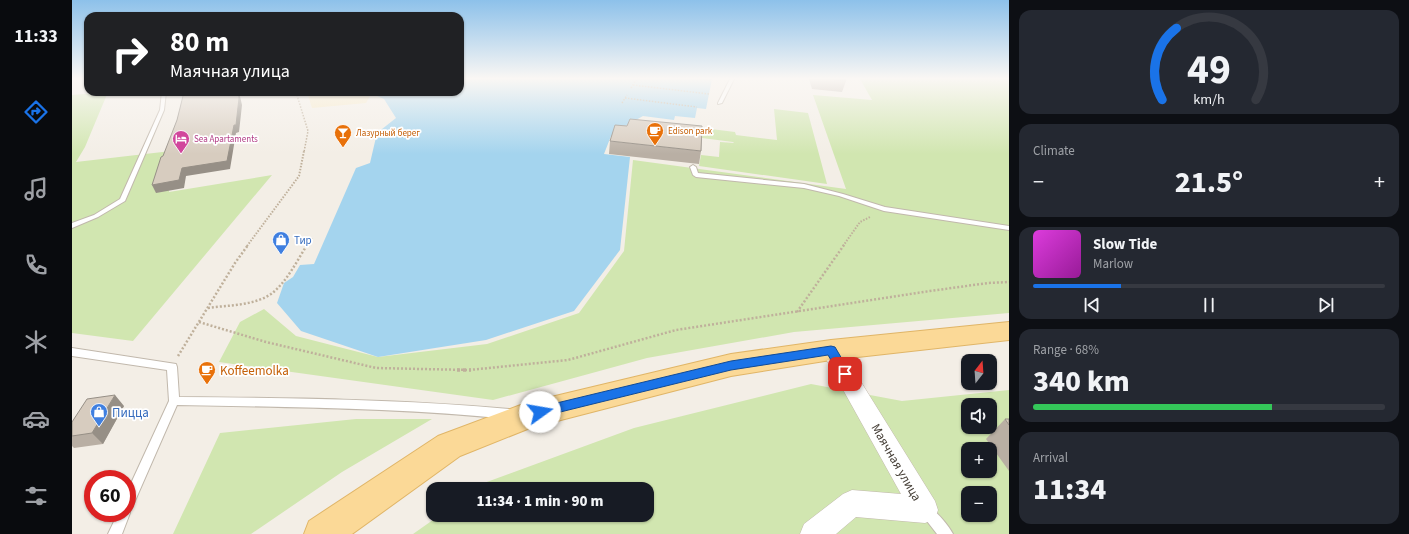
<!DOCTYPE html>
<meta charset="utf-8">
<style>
:root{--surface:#171b24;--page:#242831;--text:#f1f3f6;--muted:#9ea1a6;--line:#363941;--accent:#1a73e8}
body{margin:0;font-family:"Source Sans 3",sans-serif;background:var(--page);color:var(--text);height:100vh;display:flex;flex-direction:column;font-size:15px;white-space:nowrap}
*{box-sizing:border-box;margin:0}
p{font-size:13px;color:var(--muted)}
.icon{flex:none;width:22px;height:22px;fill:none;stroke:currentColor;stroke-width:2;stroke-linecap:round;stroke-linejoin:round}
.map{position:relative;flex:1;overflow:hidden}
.panel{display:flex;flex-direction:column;gap:10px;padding:10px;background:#0d0f14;width:400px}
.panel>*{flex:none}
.guide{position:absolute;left:12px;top:12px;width:380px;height:84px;border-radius:12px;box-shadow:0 1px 3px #0004;background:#202124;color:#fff;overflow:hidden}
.needle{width:26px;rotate:17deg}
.buttons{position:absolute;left:889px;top:354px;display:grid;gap:8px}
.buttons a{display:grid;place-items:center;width:36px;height:36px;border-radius:8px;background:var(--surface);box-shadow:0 1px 3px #0004;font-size:20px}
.speed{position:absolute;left:12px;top:470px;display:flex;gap:8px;font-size:20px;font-weight:700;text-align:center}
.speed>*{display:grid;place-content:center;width:52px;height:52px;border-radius:50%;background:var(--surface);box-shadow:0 1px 3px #0004;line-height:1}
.speed .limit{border:6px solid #d22;background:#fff;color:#111}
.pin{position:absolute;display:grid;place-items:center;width:34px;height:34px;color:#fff;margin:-17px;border-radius:8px;box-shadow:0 2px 6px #0006}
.me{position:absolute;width:44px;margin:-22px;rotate:77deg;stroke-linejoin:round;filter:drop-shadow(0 0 3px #0008)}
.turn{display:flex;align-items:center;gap:14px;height:84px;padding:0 20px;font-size:18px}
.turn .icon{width:52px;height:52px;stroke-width:2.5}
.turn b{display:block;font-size:28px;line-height:34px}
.big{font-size:30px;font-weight:800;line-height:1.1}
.panel .widget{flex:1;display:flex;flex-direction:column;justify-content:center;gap:6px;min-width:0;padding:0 14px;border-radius:12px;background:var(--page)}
.panel .dial{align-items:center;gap:0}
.dial svg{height:104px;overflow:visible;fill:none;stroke:var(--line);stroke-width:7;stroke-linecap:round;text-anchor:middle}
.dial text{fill:var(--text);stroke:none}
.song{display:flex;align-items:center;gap:12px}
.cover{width:48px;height:48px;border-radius:6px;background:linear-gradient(135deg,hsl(300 70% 55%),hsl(300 70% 35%))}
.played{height:4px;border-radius:2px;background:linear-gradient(90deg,var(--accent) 25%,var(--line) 25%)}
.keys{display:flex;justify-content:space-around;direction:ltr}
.heat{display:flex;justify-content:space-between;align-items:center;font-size:22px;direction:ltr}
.charge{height:6px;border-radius:3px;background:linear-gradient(90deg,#34c759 68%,var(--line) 0)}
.trip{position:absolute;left:354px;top:482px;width:228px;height:40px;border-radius:12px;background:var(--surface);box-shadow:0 1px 3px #0004;font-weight:800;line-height:40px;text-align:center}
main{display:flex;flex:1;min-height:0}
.dock{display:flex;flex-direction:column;width:72px;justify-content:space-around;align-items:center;background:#090b0e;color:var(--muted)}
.dock .icon{width:28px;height:28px}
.dock .on{color:var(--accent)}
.dock b{font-size:18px;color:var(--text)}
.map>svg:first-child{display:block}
</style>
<main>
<nav class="dock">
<b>11:33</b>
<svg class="icon on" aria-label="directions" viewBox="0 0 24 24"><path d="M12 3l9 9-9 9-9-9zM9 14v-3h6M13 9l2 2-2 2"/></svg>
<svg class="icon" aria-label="music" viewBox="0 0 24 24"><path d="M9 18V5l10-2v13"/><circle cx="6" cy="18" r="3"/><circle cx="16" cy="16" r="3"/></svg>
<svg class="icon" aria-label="phone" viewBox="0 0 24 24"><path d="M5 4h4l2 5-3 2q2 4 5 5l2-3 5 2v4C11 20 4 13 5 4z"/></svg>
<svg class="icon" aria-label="climate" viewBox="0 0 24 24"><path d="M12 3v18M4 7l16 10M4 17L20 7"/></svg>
<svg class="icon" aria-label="car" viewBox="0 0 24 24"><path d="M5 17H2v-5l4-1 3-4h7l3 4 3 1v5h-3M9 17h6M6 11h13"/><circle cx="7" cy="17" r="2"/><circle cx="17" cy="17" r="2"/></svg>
<svg class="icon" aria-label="filters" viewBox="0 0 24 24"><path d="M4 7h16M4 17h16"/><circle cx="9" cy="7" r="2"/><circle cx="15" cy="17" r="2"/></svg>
</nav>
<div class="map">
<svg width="937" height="534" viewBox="0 0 937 534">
<rect width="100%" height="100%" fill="#f3eee6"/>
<path fill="#d1e6b0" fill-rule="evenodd" d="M788 79H937V313L722 332 575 358 421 400 147 362 168 322 192 309 224 336 306 357 415 344 507 313 552 251 561 160 774 189 741 95 800 100Z
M36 92 13 147 4 162 99 151 97 192 200 175 61 341 0 333V95Z
M702 109 736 113 755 184 627 166 629 155 647 157 648 142 662 143 661 142 630 138 631 128 663 132 664 135 705 140Z
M739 384 830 401 937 390V534H341L368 515H575V489H404L412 483 562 428ZM896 405H918V427H896ZM896 449H918V471H896ZM896 493H918V515H896Z
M284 419H360L270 472 179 534H101L148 433Z"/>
<path fill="#f6e8c3" d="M235 92H290L298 96 294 103 240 108Z"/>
<path fill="#a4d4ee" d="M388 79H640L634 109 625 108 623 118 603 116 602 120 571 116 548 129 547 137 539 136 532 154 558 157 548 250 502 311 414 340 306 357 229 331 205 303 212 283 221 277 228 265 242 264 284 168 298 163 305 133 324 118 312 99 296 92H388Z"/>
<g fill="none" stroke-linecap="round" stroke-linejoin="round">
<defs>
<path id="service" d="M658 79H662L650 103 646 104V103Z
M90 92H94L92 110 53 201 26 217 0 228V223L22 215 48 199 88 110Z
M621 165 624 167 626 173 732 184 771 194 813 207 937 226V230L812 211 767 196 732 188 624 177 621 175 618 167Z
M0 348 104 364 105 367 107 397C217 398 327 399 437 409L441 411 442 414 441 417 437 419C327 408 216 407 105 405L59 510 58 511V513L50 534H36L46 513H55V492L97 401 95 370 0 356Z
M855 506C863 509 877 526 881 534H865L851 516 849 512 851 508Z"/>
<path id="minor" d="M759 342 766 345 863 501 866 510 863 519 853 523 784 517 764 534H728L732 524 771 494 780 490 829 494 749 350 752 345Z"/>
<path id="primary" d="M937 322V340L759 360 659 376 458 428 388 456 280 534H232L237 521 366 436 454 403 659 354 759 340Z"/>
</defs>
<use href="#service" stroke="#c1b8ac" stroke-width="2"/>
<use href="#minor" stroke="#c1b8ac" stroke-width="1"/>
<use href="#primary" stroke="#e0b567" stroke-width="2"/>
<path stroke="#bfb09b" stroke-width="1.5" stroke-dasharray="1.5 1.5" stroke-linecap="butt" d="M628 79 640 80
M561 85 637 94
M559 88 564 80
M224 92 236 131 232 152
M553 98 625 107
M550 103 555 95"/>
<path stroke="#bfb09b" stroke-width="2" stroke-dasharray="1.5 1.5" stroke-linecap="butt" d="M175 246 227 176 232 151
M235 246 240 238
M771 246 788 222 798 217"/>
<path stroke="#bfb09b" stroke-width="2.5" stroke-dasharray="2 2" stroke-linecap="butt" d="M136 308C156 305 181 306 199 294 214 283 225 261 235 245
M725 312 772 245
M127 322 194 342 304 368 397 370 496 360 604 330 858 291 916 283 937 282
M106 356 163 263 176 245"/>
<path stroke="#bfb09b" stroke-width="3.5" stroke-dasharray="3 3" stroke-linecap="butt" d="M385 370H399"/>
<use href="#service" fill="#fff" fill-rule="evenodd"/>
<use href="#minor" fill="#fff" fill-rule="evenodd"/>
<use href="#primary" fill="#fbd997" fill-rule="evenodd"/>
</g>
<path fill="#b9afa4" d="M737 79H773L774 81 770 92 740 89Z
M538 141 629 151 627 164 537 154Z
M52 406 31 444 2 448 0 446V422Z
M933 419H937V471L914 439Z"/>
<path fill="#968f86" d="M166 92H167L170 105 167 132 164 133 158 169 114 176 112 188 84 193 80 185 110 168Z
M43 395 52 406 31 444 20 433Z"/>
<path fill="#d7ccbf" stroke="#968f86" d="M756 79H773L774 81Z
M112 92H166L167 98 164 125H162L155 161 110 168 107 180 80 185 89 157 91 156 105 120Z
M558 119 630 126 629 151 538 141 543 125 555 126Z
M43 395 20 433 0 436V422L15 399Z
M933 419H937V425Z"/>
<linearGradient id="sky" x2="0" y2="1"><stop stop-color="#8dc1ea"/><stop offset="0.51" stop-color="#faf7f4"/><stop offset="1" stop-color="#faf7f4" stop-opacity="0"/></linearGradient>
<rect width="937" height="154" fill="url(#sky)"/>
<path fill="#1a73e8" stroke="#114b97" d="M759 346 763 347 777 371 778 374 777 377 773 378 769 377 756 355 659 370 468 417 464 416 462 412 464 409 468 407 659 361Z"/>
<defs>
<symbol id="cafe-pin" viewBox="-11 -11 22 30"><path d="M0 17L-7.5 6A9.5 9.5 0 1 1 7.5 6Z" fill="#e8710a" stroke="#fff"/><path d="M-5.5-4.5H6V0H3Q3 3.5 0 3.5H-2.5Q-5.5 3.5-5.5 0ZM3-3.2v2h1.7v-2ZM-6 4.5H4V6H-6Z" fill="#fff"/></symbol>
<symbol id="bar-pin" viewBox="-11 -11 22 30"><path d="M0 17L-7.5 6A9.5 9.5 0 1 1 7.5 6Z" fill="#e8710a" stroke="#fff"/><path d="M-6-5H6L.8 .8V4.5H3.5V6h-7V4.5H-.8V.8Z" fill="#fff"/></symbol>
<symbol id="hotel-pin" viewBox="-11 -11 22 30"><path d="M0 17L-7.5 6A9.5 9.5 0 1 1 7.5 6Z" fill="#d1479c" stroke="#fff"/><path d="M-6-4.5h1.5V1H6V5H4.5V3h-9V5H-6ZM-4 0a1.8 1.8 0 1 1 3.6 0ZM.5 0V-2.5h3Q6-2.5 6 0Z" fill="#fff"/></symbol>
<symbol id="shop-pin" viewBox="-11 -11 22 30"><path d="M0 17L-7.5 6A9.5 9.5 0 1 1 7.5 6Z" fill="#3f7fe0" stroke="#fff"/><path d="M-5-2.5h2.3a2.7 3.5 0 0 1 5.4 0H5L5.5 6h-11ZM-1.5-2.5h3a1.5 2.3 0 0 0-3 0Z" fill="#fff"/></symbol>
</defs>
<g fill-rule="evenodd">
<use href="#cafe-pin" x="573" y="121" width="20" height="27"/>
<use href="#bar-pin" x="261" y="123" width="20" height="27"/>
<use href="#hotel-pin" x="99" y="129" width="20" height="27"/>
<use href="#shop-pin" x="199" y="230" width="20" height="27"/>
<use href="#cafe-pin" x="125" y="360" width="20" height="27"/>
<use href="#shop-pin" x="17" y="402" width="20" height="27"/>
</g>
<g text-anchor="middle" stroke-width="3.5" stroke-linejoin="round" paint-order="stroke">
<g font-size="9" fill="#c56008" stroke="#fff" text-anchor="start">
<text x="596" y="134">Edison park</text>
<text x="284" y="136">Лазурный берег</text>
</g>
<g font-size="9" fill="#b23c85" stroke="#fff" text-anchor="start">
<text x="122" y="142">Sea Apartaments</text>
</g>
<g font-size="11" fill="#366cbe" stroke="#fff" text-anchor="start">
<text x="222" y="244">Тир</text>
</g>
<g font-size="13" fill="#c56008" stroke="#fff" text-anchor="start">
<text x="148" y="375">Koffeemolka</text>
</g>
<g font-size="13" fill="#366cbe" stroke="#fff" text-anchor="start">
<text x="40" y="417">Пицца</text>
</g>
<g font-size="13" fill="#453e36" stroke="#fff">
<text transform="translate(825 462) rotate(60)" y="5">Маячная улица</text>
</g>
</g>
</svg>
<div class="buttons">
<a><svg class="needle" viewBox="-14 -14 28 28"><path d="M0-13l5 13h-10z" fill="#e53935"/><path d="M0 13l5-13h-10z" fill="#9ea1a6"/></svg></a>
<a><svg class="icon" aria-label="sound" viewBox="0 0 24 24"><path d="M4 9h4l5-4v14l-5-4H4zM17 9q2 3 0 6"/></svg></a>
<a>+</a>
<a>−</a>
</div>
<div class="speed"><div class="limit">60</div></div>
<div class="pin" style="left:773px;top:374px;background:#d93025"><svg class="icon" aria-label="arrive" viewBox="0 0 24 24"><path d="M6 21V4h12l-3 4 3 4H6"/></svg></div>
<svg class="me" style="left:468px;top:412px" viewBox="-20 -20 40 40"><circle r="19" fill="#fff"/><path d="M0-13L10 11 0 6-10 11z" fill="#1a73e8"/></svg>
<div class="trip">11:34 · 1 min · 90 m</div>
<div class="guide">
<div class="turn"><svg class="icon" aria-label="right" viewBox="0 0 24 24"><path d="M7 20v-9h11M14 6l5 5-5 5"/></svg><div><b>80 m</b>Маячная улица</div></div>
</div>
</div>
<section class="panel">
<div class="widget dial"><svg viewBox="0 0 100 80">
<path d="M14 69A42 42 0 1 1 86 69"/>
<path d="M14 69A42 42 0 0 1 25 14" stroke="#1a73e8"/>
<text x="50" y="56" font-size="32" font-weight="700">49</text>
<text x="50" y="72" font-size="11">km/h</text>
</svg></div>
<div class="widget"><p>Climate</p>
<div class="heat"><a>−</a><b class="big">21.5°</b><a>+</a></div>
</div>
<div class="widget">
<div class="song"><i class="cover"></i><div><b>Slow Tide</b><p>Marlow</p></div></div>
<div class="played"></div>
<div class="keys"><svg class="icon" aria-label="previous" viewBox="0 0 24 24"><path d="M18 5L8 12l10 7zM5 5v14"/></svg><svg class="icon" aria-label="pause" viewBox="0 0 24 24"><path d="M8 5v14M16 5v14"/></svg><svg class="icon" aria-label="next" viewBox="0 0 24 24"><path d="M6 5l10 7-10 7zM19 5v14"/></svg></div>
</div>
<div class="widget"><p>Range · 68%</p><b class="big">340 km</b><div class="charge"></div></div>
<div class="widget"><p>Arrival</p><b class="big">11:34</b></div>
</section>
</main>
